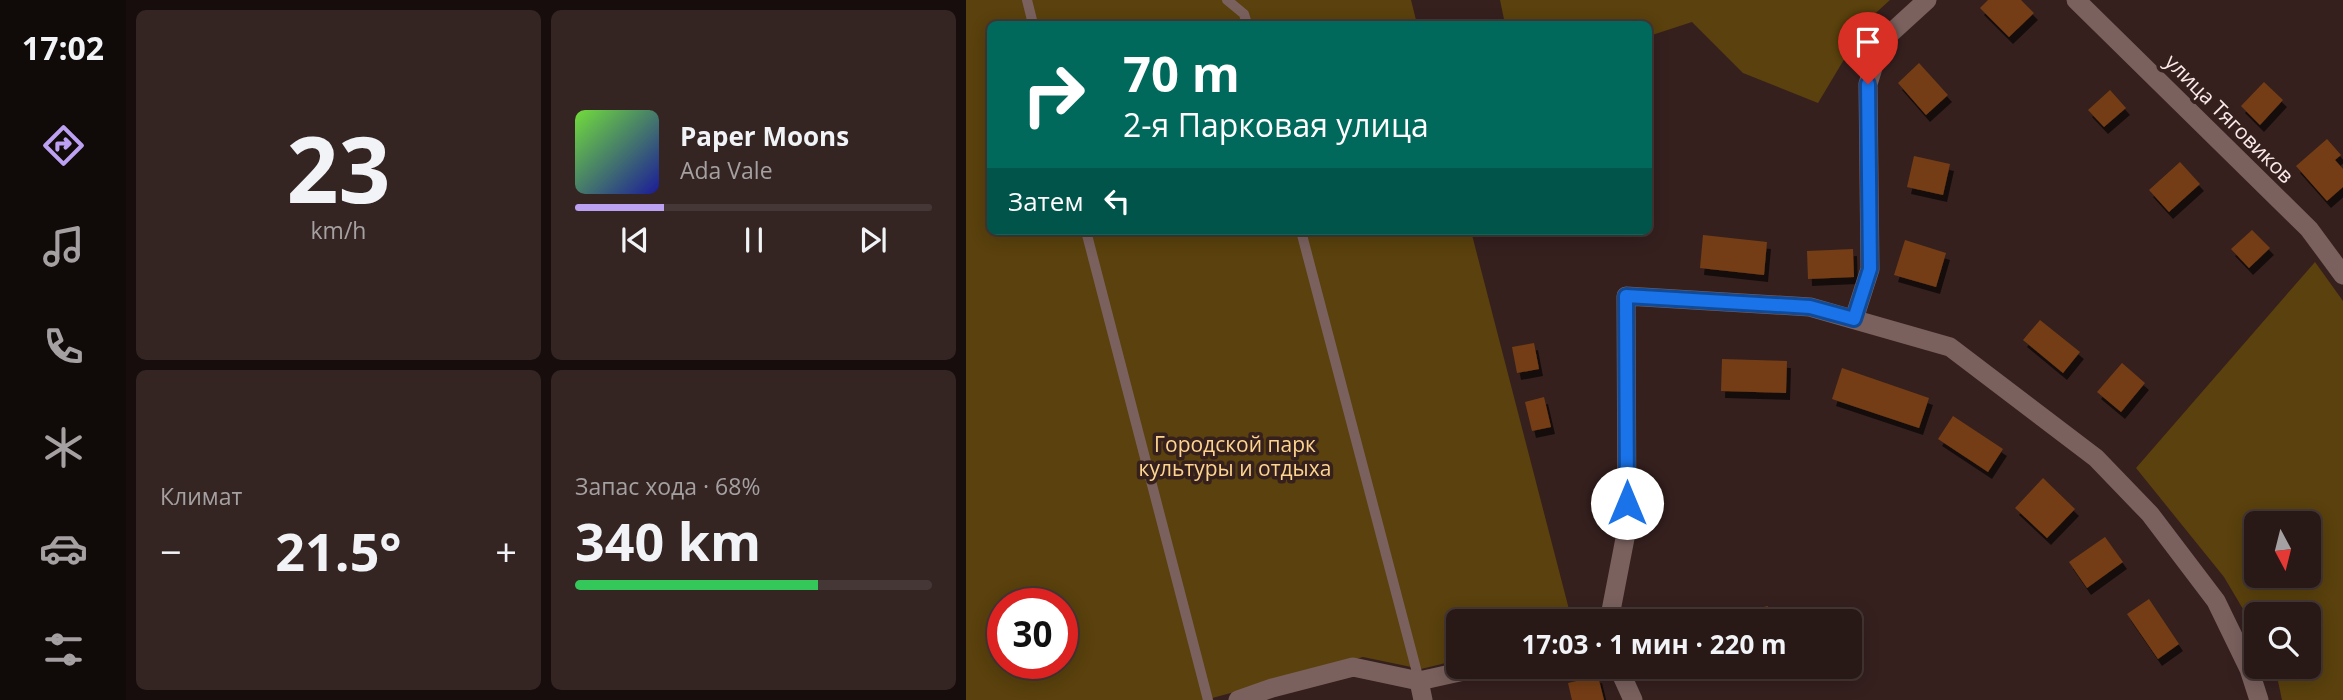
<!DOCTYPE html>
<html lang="ru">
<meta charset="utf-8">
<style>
:root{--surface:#281816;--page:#342523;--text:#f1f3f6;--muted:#a5a0a1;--line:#443735;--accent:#bca0f2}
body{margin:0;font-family:"Open Sans",sans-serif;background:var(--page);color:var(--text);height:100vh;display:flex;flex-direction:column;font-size:26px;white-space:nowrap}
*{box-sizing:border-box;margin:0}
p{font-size:23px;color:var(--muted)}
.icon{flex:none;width:38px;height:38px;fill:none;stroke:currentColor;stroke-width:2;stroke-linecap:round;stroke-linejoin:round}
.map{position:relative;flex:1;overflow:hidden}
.drawer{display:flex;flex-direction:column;gap:10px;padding:10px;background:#160d0c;width:840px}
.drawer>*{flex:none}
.hud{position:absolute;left:21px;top:21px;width:665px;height:214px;border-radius:10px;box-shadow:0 4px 18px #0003,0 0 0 2px var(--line);background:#00695c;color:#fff;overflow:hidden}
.needle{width:46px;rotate:173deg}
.controls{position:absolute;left:1278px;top:511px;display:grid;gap:14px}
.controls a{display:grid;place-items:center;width:77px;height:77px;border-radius:10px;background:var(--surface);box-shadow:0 4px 18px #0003,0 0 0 2px var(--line);font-size:35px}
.speed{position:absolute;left:21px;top:588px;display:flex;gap:14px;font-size:35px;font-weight:700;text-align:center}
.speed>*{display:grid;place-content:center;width:91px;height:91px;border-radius:50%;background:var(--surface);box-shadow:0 4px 18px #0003,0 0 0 2px var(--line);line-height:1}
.speed .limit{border:10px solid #d22;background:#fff;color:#111}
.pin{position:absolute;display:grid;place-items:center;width:60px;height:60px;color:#fff;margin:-72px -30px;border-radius:50% 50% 50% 0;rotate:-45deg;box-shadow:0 0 7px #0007}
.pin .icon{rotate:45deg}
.me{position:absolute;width:77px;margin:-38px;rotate:0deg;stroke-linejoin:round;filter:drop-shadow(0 0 5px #0008)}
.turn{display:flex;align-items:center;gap:24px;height:147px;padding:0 21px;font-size:32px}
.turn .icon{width:91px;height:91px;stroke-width:2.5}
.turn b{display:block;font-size:49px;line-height:60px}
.then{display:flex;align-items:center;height:66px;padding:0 21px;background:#0003;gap:14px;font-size:26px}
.big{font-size:52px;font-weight:700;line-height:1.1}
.drawer .card{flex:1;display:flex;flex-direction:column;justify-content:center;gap:10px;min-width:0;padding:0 24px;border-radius:10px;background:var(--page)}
.drawer .dial{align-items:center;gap:0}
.dial b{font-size:91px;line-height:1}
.song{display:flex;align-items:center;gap:21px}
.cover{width:84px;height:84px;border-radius:10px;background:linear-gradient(135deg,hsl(100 70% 55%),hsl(240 70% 35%))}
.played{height:7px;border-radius:4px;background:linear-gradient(90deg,var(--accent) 25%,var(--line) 25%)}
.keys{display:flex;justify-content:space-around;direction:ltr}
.heat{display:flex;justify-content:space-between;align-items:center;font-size:38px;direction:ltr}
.charge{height:10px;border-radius:5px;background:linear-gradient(90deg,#34c759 68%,var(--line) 0)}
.drawer .tiles{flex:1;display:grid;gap:10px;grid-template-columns:repeat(2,1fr)}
.trip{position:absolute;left:480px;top:609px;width:416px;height:70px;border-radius:10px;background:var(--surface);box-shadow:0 4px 18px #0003,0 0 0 2px var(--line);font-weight:700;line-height:70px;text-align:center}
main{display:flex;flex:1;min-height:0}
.dock{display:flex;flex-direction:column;width:126px;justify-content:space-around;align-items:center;background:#100a09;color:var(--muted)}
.dock .icon{width:49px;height:49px}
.dock .on{color:var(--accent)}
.dock b{font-size:32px;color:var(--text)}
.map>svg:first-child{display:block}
</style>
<main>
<nav class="dock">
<b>17:02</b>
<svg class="icon on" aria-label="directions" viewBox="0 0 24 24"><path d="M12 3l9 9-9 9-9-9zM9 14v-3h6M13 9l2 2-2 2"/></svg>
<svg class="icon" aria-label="music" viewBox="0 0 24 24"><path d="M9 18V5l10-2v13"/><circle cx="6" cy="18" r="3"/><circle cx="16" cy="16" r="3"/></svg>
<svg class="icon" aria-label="phone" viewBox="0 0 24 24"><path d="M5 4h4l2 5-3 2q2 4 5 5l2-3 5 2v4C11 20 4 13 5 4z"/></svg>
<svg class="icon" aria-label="climate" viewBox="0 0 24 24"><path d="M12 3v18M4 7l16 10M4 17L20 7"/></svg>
<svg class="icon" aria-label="car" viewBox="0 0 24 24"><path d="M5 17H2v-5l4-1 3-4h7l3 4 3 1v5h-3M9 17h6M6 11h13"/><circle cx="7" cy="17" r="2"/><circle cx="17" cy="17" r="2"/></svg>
<svg class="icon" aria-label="filters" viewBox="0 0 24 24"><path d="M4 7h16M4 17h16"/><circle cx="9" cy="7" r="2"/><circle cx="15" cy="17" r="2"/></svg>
</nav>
<section class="drawer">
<div class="tiles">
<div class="card dial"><b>23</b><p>km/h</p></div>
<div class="card">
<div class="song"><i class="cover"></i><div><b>Paper Moons</b><p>Ada Vale</p></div></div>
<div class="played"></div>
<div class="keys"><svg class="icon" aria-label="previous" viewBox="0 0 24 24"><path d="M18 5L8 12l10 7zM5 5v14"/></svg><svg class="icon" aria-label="pause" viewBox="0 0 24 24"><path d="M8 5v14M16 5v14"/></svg><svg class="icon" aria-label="next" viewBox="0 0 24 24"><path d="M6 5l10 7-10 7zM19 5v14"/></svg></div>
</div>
<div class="card"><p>Климат</p>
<div class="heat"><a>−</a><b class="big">21.5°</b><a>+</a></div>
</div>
<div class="card"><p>Запас хода · 68%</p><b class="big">340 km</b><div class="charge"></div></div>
</div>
</section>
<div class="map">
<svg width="1377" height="700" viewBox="0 0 1377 700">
<defs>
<filter id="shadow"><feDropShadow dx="4" dy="7" stdDeviation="0" flood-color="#0009"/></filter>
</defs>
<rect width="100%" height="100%" fill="#35201e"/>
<path fill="#5a410d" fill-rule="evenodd" d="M0 0H445L451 24H24V231H505L606 621H492V660L455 669 397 657 239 700H0ZM37 604H96V663H37Z
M534 0H924L901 21 852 103 777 73 726 22 683 36 682 24H539Z
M1349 262 1377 301V700H1316L1309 667H1342V614H1290V631L1258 577 1170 468ZM1290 523H1342V576H1290Z"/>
<path fill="#743d15" filter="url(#shadow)" d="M1022 0H1055L1068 13 1043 37 1014 8Z
M953 63 982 95 960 115 932 83Z
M1298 82 1317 100 1294 125 1275 106Z
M1144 90 1160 108 1138 127 1122 110Z
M1361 139 1375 155 1369 160 1377 169V187L1361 201 1330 166Z
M948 156 984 164 977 195 941 187Z
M1214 162 1234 184 1203 212 1183 190Z
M1286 230 1304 248 1283 268 1265 249Z
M737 235 801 242 798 275 734 268Z
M939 240 980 253 970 287 928 275Z
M887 249 888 277 842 279 841 251Z
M1074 320 1114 352 1097 373 1057 340Z
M568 343 573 369 551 373 546 347Z
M756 359 821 361 820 393 755 391Z
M1156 363 1179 383 1155 412 1131 392Z
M876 368 963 398 953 428 866 399Z
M578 397 585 427 566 431 559 402Z
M987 416 1037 449 1022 472 972 439Z
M1077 478 1109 509 1081 538 1049 508Z
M1139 537 1157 562 1121 588 1103 562Z
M1183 599 1213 644 1192 659 1161 614Z
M802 606 805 621H773L771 613Z
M632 676 638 700H606L602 683Z"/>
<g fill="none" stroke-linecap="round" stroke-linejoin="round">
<path stroke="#7a615e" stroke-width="10" d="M61 0 67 24
M261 0 278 14 281 24
M120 231 242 700
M335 231 453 680"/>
<path stroke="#7a615e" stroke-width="19" d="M1110 0 1343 229 1377 275
M888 319 904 269 902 84 915 42 961 0
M643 621 661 528 660 296 844 307 984 347 1130 458 1184 514 1250 601 1283 669 1293 700
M652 667 667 700
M453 681 457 700
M272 700 306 688 387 667 453 681 516 667"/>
</g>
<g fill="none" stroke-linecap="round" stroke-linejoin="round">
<defs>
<path id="route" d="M661 503 660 296 844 307 888 319 904 269 902 84"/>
</defs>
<use href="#route" stroke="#114b97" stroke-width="18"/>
<use href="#route" stroke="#1a73e8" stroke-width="12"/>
</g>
<g text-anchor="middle" stroke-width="7" stroke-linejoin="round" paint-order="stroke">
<g font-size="21" fill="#f9eae9" stroke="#35201e">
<text transform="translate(1263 119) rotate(45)" y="7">улица Тяговиков</text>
</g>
<g font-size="21" fill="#fdd58f" stroke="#35201e">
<text x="269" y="452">Городской парк<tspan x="269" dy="24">культуры и отдыха</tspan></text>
</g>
</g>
</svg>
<div class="controls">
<a><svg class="needle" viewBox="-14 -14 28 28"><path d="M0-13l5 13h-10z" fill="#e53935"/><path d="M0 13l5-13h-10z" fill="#a5a0a1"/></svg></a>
<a><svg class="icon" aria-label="search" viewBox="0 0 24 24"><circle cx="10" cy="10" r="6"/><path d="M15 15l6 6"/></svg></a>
</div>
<div class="speed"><div class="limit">30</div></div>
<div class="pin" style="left:902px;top:84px;background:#d93025"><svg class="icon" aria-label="arrive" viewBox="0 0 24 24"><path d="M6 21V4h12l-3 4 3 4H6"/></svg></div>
<svg class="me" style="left:661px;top:503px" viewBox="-20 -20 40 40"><circle r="19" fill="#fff"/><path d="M0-13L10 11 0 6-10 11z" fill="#1a73e8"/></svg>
<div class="trip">17:03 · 1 мин · 220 m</div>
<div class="hud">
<div class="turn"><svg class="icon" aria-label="right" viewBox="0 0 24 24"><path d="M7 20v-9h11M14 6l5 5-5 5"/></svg><div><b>70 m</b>2-я Парковая улица</div></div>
<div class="then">Затем<svg class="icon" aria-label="left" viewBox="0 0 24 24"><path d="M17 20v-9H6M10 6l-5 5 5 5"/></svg></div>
</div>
</div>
</main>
